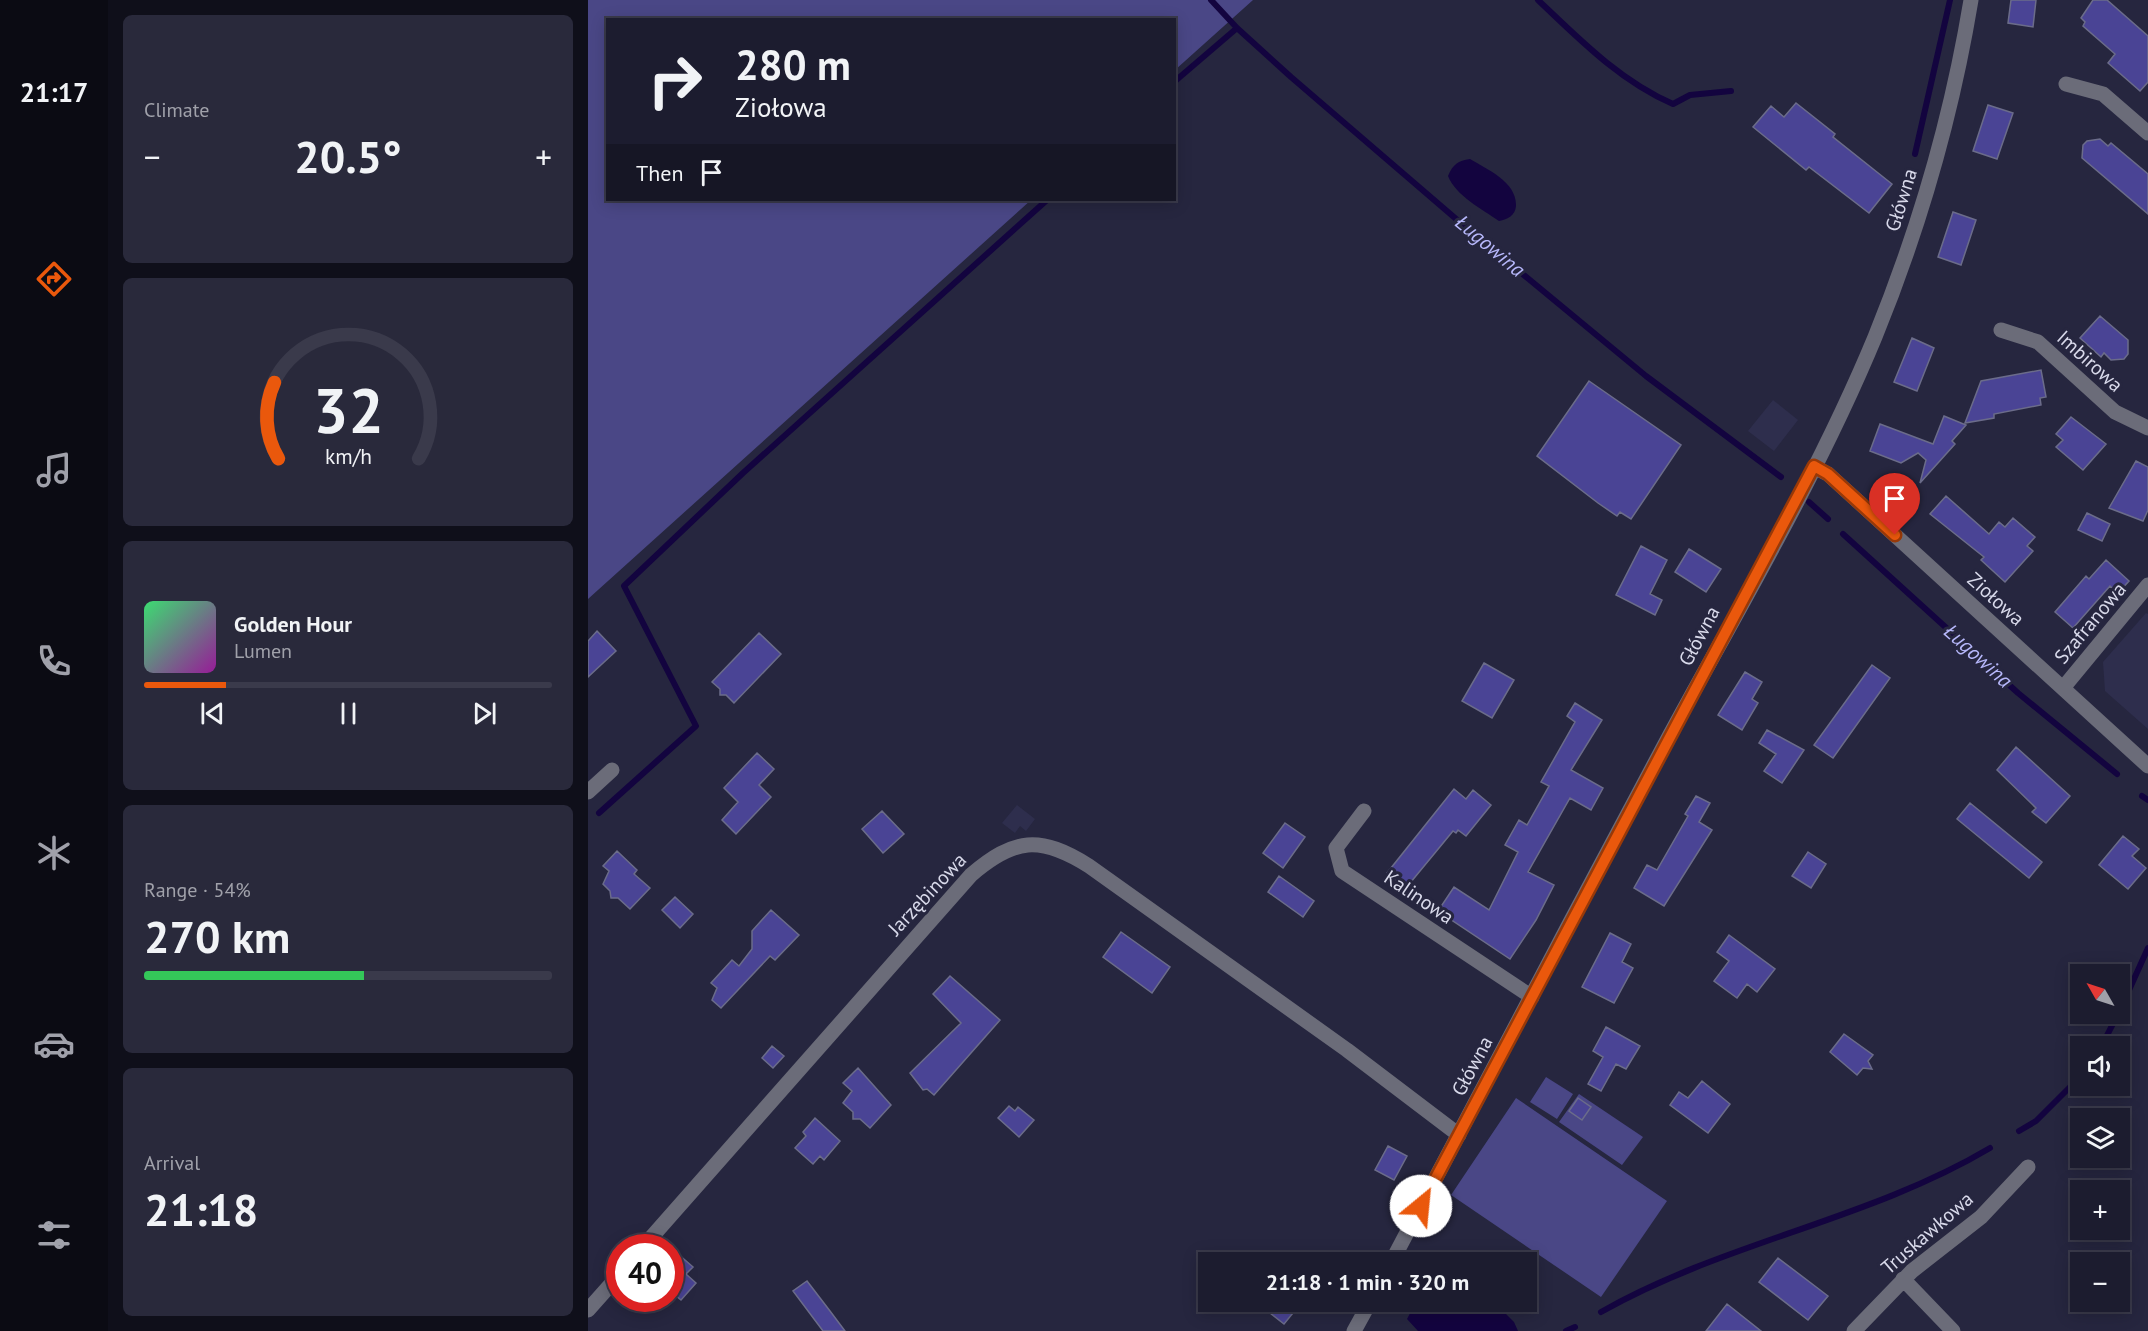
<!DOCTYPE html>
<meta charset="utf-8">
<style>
:root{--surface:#1c1c2f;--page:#29293b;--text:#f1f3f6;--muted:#a0a1aa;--line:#3a3a4b;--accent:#ea580c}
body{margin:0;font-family:"PT Sans",sans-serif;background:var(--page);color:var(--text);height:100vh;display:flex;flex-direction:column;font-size:22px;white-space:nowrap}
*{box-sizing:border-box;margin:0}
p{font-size:20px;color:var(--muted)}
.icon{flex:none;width:33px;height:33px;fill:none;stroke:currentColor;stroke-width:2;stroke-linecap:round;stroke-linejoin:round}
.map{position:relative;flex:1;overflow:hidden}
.side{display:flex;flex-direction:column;gap:15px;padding:15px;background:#0f0f1a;width:480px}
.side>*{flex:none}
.banner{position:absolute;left:18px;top:18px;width:570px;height:183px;border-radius:0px;box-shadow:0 3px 15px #0003,0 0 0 2px var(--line);background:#1c1c2f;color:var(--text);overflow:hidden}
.needle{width:39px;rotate:309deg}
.controls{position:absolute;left:1482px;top:964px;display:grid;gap:12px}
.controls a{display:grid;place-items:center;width:60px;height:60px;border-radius:0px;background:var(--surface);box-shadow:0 3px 15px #0003,0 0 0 2px var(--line);font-size:30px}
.speed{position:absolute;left:18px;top:1234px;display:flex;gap:12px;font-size:30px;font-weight:700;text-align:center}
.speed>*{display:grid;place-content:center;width:78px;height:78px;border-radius:50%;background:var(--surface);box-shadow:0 3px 15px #0003,0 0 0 2px var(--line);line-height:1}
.speed .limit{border:9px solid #d22;background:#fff;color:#111}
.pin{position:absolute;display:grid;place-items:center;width:51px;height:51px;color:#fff;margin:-62px -26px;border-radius:50% 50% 50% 0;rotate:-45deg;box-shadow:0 0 6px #0007}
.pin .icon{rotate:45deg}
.me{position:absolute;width:66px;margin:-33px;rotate:28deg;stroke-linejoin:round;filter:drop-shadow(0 0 4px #0008)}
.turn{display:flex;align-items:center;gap:21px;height:126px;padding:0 30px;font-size:27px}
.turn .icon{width:78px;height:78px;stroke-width:2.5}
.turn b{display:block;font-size:42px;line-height:51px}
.then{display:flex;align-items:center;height:57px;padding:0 30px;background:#0003;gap:12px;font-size:22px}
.big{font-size:45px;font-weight:800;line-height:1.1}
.side .tile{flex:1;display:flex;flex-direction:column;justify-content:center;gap:9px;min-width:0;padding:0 21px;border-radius:9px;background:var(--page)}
.side .dial{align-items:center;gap:0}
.dial svg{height:156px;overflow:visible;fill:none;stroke:var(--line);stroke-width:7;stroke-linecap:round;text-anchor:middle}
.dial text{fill:var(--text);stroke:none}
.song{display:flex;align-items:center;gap:18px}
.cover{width:72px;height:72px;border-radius:9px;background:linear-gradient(135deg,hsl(140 70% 55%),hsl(300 70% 35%))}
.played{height:6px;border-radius:3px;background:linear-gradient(90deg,var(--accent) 20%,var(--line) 20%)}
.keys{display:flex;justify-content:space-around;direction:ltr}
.heat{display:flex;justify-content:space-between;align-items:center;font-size:33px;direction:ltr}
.charge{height:9px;border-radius:4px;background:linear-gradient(90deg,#34c759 54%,var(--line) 0)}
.trip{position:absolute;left:610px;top:1252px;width:339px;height:60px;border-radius:0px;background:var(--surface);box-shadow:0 3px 15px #0003,0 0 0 2px var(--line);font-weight:800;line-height:60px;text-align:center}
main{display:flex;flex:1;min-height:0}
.tabs{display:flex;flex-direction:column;width:108px;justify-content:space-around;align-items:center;background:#0b0b13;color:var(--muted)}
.tabs .icon{width:42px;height:42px}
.tabs .current{color:var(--accent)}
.tabs b{font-size:27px;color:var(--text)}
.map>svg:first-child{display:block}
</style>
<main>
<nav class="tabs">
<b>21:17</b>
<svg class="icon current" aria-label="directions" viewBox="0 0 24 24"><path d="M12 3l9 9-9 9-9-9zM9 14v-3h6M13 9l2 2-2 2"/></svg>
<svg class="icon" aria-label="music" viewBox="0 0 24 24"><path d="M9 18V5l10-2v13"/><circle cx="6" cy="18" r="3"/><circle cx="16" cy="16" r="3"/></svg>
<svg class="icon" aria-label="phone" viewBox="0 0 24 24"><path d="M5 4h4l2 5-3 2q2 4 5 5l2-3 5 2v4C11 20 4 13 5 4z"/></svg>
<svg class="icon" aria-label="climate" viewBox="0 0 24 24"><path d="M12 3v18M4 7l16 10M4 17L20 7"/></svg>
<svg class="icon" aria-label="car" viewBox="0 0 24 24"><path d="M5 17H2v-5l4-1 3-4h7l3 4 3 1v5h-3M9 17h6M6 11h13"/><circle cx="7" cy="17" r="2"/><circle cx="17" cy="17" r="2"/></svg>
<svg class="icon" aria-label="filters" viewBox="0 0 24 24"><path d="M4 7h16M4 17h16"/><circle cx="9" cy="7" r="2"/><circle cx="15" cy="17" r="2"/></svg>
</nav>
<section class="side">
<div class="tile"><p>Climate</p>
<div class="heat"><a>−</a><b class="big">20.5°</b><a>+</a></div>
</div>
<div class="tile dial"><svg viewBox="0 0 100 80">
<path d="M14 69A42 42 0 1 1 86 69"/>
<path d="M14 69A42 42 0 0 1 12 30" stroke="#ea580c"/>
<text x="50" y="56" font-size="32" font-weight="700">32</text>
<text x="50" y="72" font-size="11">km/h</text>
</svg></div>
<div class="tile">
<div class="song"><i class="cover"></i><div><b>Golden Hour</b><p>Lumen</p></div></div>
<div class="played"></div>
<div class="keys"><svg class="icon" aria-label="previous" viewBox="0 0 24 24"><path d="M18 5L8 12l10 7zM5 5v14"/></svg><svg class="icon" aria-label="pause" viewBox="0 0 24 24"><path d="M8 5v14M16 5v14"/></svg><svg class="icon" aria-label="next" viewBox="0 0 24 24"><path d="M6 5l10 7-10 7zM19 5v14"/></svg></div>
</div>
<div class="tile"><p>Range · 54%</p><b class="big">270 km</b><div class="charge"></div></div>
<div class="tile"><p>Arrival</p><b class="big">21:18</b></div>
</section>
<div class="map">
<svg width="1560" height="1331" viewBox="0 0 1560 1331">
<rect width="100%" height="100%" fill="#26263f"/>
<path fill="#2e2e4d" d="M1185 400 1210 420 1186 451 1160 431Z
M1558 613 1560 614V729L1517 691 1515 662Z
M429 805 447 819 438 831 432 826 427 833 414 823Z"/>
<path fill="#4a4786" d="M0 0H665L587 70 586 20H20V200H443L0 599Z
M958 1077 985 1094 969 1119 942 1102Z
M991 1094 1055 1137 1034 1165 971 1122Z
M928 1098 1079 1201 1013 1297 863 1195Z"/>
<path fill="#13043f" d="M882 159C900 170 929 182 928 206 927 216 920 219 911 221 894 209 868 196 860 176 865 164 870 161 882 159Z
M828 1302H906L926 1322 930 1331H830L819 1319Z"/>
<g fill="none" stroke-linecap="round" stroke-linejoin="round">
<path stroke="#13043f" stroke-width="6" d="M623 0 649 28 703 77 874 224 1058 376 1193 477
M950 0C991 39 1032 81 1085 104L1102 95 1143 91
M586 82 649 28
M1327 154 1362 0
M1221 502 1240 519
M1255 534 1430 693 1529 774
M1554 796 1560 800
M11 813 108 726 36 586 155 473 459 200
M1532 1010 1560 948
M1513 1047 1530 1014
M1431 1131 1448 1121 1492 1077
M1013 1312C1136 1242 1281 1220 1402 1148
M978 1331 987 1327"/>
</g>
<path fill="#4a4495" stroke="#6b6c8a" stroke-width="1.5" d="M1423 0H1448L1445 27 1420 23Z
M1505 0H1519L1560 36V82L1552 91 1520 63 1527 54 1495 26 1497 22 1493 18Z
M1208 103 1247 134 1245 137 1304 184 1281 213 1221 167 1218 170 1165 127 1183 106 1196 117Z
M1400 105 1425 113 1409 159 1385 151Z
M1512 139 1520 146 1523 143 1560 174V214L1494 158 1495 145 1499 141Z
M1365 212 1388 220 1373 265 1350 257Z
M1512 316 1540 340V354L1536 359 1523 360 1516 353 1513 357 1492 338Z
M1324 338 1346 348 1329 391 1306 382Z
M1453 370 1458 397 1452 398 1453 405 1406 414V418L1377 423 1393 381Z
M1001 381 1093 445 1043 519 1032 512 1029 516 1010 503 949 456Z
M1356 416 1378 425 1364 441 1367 444 1332 483 1338 460 1330 453 1313 463 1282 451 1292 424 1345 444Z
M1483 417 1518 444 1495 470 1468 447 1475 440 1468 434Z
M1548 461 1560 467V510L1555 521 1521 508Z
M1358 496 1401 534 1411 522 1417 527 1425 518 1447 537 1439 546 1445 551 1417 582 1393 560 1396 557 1342 514Z
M1499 513 1522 524 1514 541 1490 530Z
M1053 546 1079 560 1062 594 1074 600 1067 615 1028 595Z
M1101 549 1133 569 1118 592 1087 572Z
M1518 560 1541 581 1530 593 1522 586 1485 628 1467 612 1498 576 1501 579Z
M9 631 28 651 0 677V641Z
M171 633 193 654 146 703 138 695H132V689L124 682Z
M896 663 926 680 904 718 874 701Z
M1284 665 1302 678 1245 758 1226 745Z
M1157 672 1174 682 1164 699 1170 703 1154 730 1130 715Z
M987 703 1014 720 983 770 1015 788 1003 810 982 798 940 872 966 885 948 920 922 959 850 911 866 887 901 910 930 852 917 845 931 820 939 825 961 786 953 782 987 722 979 716Z
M1179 730 1216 750 1194 783 1176 771 1188 754 1171 743Z
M1428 747 1482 796 1458 823 1444 812 1448 808 1409 770Z
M169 753 186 769 171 785 183 797 148 834 134 820 150 802 136 788Z
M866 789 878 799 885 790 903 805 878 836 870 830 868 833 865 831 818 888 799 873Z
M1108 796 1122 803 1111 822 1124 830 1076 906 1046 888 1059 865 1069 870 1100 816 1097 814Z
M1382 803 1454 862 1441 878 1369 819Z
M294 811 316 834 295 853 274 829Z
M697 823 717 837 695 868 675 853Z
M1535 836 1551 849 1544 856 1558 868 1540 889 1511 865Z
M29 851 49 870 46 874 62 888 42 909 30 898H23L22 891 15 884 21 871 15 866Z
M1220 852 1238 864 1223 888 1204 876Z
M691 876 726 901 715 917 680 892Z
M87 897 105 914 92 928 74 910Z
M183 910 211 935 187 960 182 956 133 1008 124 1000 129 988 123 983 144 960 151 966 164 949V931Z
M533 932 582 967 564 993 515 957Z
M1022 933 1043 944 1034 962 1045 968 1026 1003 994 987Z
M1141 935 1187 969 1169 992 1159 984 1149 998 1126 981 1141 961 1129 952Z
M362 976 412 1020 346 1095 339 1089 335 1090 322 1073 373 1023 345 994Z
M1018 1027 1052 1046 1038 1069 1028 1064 1013 1091 1000 1084 1015 1057 1005 1051Z
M1256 1034 1285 1055 1280 1061 1284 1069 1275 1068 1269 1075 1242 1052Z
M184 1046 196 1056 185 1068 174 1058Z
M270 1068 303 1105 282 1128 272 1119H265V1112L255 1103 264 1091 255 1083Z
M1114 1081 1142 1104 1120 1133 1082 1105 1091 1092 1100 1098Z
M990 1098 1003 1107 994 1120 981 1111Z
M421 1106 427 1111 430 1107 446 1120 431 1137 410 1118Z
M227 1118 252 1141 236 1160 232 1156 225 1164 207 1148 218 1136 215 1132Z
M800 1146 819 1156 806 1180 787 1170Z
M82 1247 105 1267 98 1274 108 1283 93 1300 82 1291Z
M1190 1258 1240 1296 1220 1320 1171 1282Z
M219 1281 242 1311 257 1331H235L205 1291Z
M668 1302H714L696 1324Z
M1139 1304 1173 1331H1118Z"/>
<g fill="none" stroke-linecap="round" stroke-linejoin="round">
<path stroke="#6b6c79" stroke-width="15" d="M1478 84 1515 94 1560 133
M1413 330 1450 342 1527 412 1560 428
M1226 467 1240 474 1560 766
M1475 688 1560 585
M0 792 24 770
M776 811 748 848 754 871 944 997
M54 1248 383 875C426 838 452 835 501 866L759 1050 871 1135
M803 1263C895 1089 985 915 1078 742 1150 609 1229 477 1287 337 1331 229 1364 115 1383 0
M1315 1279 1365 1331
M0 1310 32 1274
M766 1331 782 1302
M1266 1331 1324 1271 1393 1217 1440 1167"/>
</g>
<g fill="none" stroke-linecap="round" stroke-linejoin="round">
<defs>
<path id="route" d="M833 1206 1226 466 1240 474 1307 535"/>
</defs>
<use href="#route" stroke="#983908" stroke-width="15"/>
<use href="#route" stroke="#ea580c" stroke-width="10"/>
</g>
<g text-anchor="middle" stroke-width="6" stroke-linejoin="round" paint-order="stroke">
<g font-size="20" fill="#d8d9ea" stroke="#26263f">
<text transform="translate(1313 200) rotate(-73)" y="7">Główna</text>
<text transform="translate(1502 361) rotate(42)" y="7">Imbirowa</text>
<text transform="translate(1408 599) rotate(42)" y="7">Ziołowa</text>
<text transform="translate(1502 623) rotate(-50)" y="7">Szafranowa</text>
<text transform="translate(1111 636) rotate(-62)" y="7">Główna</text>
<text transform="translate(339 894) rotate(-47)" y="7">Jarzębinowa</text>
<text transform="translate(831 897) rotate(34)" y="7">Kalinowa</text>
<text transform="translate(884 1066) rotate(-62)" y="7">Główna</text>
<text transform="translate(1339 1233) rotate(-41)" y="7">Truskawkowa</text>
</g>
<g font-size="21" font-style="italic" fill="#b6b7fa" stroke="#26263f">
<text transform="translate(902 246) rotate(40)" y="7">Ługowina</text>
<text transform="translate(1390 656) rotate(42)" y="7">Ługowina</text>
</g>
</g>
</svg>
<div class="controls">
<a><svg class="needle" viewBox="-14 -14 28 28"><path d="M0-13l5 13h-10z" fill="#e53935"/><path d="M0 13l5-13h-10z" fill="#a0a1aa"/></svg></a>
<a><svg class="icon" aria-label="sound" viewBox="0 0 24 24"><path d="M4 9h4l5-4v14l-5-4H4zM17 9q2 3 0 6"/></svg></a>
<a><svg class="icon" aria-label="layers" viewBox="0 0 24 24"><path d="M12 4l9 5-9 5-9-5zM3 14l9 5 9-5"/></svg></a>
<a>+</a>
<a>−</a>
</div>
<div class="speed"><div class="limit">40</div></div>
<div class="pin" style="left:1307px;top:535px;background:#d93025"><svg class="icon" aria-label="arrive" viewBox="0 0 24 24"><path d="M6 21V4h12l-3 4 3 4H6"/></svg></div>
<svg class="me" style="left:833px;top:1206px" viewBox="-20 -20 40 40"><circle r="19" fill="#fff"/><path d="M0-13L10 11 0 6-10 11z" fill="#ea580c"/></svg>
<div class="trip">21:18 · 1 min · 320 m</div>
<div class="banner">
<div class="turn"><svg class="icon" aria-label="right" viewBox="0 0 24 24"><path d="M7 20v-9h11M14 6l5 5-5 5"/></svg><div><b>280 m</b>Ziołowa</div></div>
<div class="then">Then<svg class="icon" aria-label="arrive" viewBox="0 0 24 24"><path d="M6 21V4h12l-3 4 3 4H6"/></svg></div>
</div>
</div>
</main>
